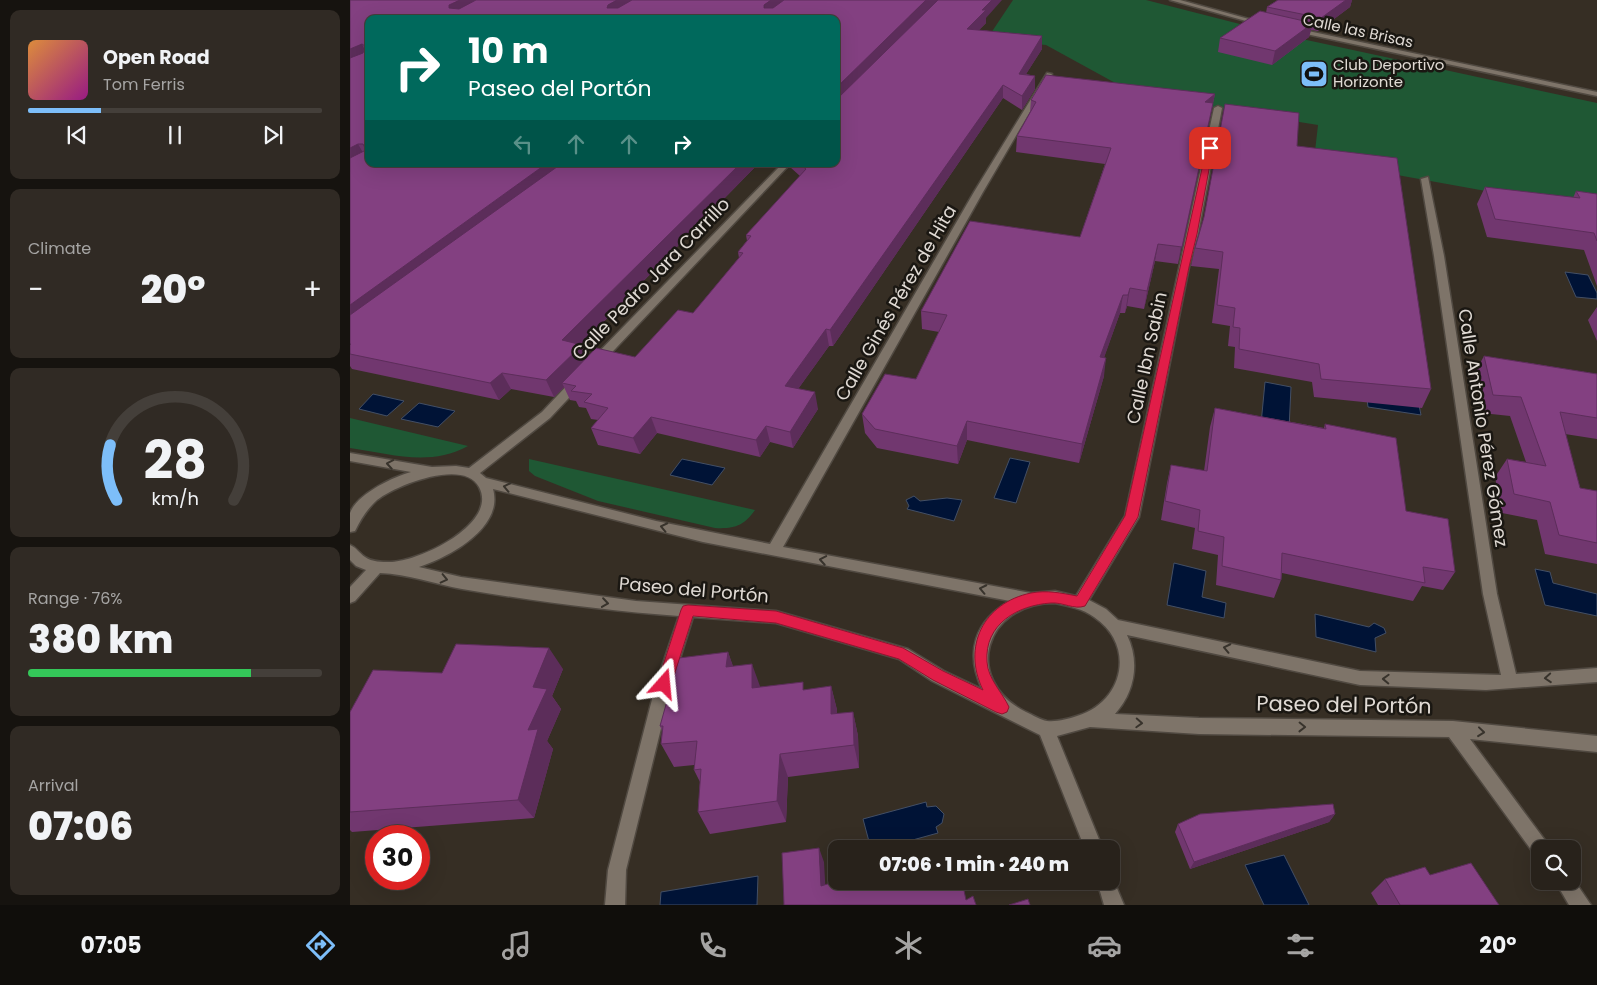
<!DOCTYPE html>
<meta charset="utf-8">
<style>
:root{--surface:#28221b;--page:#302a24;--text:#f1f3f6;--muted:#a5a4a3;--line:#443f3a;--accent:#7dbef9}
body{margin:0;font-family:Poppins,sans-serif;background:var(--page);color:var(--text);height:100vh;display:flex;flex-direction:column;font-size:19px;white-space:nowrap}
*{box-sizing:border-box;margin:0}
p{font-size:16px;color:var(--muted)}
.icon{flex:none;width:28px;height:28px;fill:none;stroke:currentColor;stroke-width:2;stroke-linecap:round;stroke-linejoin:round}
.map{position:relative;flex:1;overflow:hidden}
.panel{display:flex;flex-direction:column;gap:10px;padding:10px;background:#16130f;width:350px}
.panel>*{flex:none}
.banner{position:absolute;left:15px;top:15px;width:475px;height:152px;border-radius:10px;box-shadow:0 5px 20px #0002,0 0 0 1px var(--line);background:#00695c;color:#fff;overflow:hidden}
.buttons{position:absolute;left:1181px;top:840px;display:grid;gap:10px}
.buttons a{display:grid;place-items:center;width:50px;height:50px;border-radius:10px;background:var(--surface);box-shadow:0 5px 20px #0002,0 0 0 1px var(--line);font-size:25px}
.speed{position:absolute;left:15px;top:825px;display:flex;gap:10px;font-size:25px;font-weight:700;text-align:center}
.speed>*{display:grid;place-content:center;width:65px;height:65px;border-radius:50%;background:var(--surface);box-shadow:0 5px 20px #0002,0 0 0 1px var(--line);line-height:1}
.speed .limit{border:8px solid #d22;background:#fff;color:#111}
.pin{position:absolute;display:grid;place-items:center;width:42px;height:42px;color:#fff;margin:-21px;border-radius:10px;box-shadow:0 2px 8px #0006}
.me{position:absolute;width:55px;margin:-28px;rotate:18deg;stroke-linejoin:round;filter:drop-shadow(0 0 4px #0008)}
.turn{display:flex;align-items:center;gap:18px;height:105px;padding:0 20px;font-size:22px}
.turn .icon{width:65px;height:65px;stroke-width:2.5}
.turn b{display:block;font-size:35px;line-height:42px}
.lanes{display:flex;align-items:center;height:48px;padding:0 20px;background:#0003;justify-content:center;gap:25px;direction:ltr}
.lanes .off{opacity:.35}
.big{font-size:38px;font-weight:800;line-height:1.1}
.panel .tile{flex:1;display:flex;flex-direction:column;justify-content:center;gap:8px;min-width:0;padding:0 18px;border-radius:10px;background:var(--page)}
.panel .dial{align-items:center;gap:0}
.dial svg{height:130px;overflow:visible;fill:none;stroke:var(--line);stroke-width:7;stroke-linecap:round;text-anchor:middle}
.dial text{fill:var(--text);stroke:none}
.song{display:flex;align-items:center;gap:15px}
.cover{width:60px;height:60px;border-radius:8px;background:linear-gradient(135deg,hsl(30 70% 55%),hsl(310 70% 35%))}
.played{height:5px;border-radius:2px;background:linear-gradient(90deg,var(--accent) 25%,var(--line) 25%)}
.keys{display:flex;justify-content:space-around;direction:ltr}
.heat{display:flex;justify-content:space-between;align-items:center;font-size:28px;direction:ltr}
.charge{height:8px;border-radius:4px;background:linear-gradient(90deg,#34c759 76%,var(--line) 0)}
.trip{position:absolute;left:478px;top:840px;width:292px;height:50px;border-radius:10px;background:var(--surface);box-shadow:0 5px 20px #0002,0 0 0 1px var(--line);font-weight:800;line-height:50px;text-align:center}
.tab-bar{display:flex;height:80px;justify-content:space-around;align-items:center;background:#100e0b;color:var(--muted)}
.tab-bar .icon{width:35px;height:35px}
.tab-bar .active{color:var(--accent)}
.tab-bar b{font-size:22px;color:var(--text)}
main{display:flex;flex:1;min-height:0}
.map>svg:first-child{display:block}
</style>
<main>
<section class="panel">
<div class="tile">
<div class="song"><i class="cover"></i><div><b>Open Road</b><p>Tom Ferris</p></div></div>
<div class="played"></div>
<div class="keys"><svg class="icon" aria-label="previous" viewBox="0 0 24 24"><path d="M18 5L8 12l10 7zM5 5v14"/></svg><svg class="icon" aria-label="pause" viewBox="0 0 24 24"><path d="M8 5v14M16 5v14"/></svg><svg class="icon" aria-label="next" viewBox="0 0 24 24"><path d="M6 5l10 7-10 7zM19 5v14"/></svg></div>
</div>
<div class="tile"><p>Climate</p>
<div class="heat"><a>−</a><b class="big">20°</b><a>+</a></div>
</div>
<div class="tile dial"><svg viewBox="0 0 100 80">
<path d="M14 69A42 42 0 1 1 86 69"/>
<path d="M14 69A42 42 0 0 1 10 35" stroke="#7dbef9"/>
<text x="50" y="56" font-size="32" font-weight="700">28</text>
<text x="50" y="72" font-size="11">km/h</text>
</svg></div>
<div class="tile"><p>Range · 76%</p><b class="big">380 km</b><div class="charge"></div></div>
<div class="tile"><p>Arrival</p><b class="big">07:06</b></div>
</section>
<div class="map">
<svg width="1247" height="905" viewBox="0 0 1247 905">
<rect width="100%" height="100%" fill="#362e24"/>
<path fill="#1f5834" d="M663 0H796L929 34 1247 103V211L964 160 968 125 789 96 696 45 637 39Z
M0 418 118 446C79 467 42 454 0 448Z
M179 459 405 510C394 526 384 529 365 528L248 501 185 476 179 471Z"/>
<path fill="#001336" stroke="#434f65" d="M1215 272 1238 275 1247 293V299L1226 297Z
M915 382 941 387 939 429 911 424Z
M1016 391 1069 405 1071 415 1018 407Z
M23 394 54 401 37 416 9 409Z
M69 403 105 411 88 427 51 419Z
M660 458 680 462 666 503 644 498Z
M332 459 375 468 362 485 320 475Z
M564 496 570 501 597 498 612 500 604 521 557 509 559 506 556 500Z
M824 563 856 571 852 597 876 603 874 618 817 605Z
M1185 569 1200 572 1203 583 1247 594V616L1195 605Z
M965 614 1019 627 1024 623 1034 628 1036 633 1025 638 1026 652 966 637Z
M576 802 577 807 586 806 594 814 592 823 586 827 588 833 530 849H521L513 819Z
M934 855 959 905H914L895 865Z
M408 876 407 905H310L311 892Z"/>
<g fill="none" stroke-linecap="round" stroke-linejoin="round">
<defs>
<path id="street" d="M820 0H830L917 24 914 26Z
M944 28 1247 92V96L942 31Z
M697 73 702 74 633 192 433 547 681 593 705 591 726 596 775 516 864 108 868 106 872 108 848 234 839 267 789 517 739 600 756 609 768 620 1010 671 1151 675 1133 594 1084 256 1071 179 1078 177 1094 256 1147 594 1166 674 1247 668V682L1136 690 1010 685 777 635C790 662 785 692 765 714L849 718 1103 721 1247 736V752L1120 739 1197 843 1200 849H1190V858L1185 855 1099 737 849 734 740 727 707 736 753 849H735L690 735 582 681 549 659 426 623 343 617 322 684 276 870 275 905H255L258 870 306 684 329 616C257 611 184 601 112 589 85 584 58 574 30 573L5 601 0 603V587L16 570 6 566 0 560V545C7 548 9 553 15 557 22 562 32 562 40 562 68 562 149 524 129 487 114 458 46 485 27 500 17 509 11 519 5 531L0 532C0 527 0 518 0 513 7 494 43 477 61 472L0 461V453L82 467 106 466 119 468 192 412 224 378 228 377 234 381 232 384 200 418 130 473 136 478 306 521 420 544 624 192ZM143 489 353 542 660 601C624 621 615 653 632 689L594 671 558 649 426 611 286 601 111 577 69 567C99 557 154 528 143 489ZM705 603C719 606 733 609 744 617 786 645 774 702 727 716 718 719 707 722 697 721 690 720 683 715 676 712 612 680 634 603 705 603Z
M432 164H440L249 366H241L239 363 241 360Z
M761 874 774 905H754L747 881H761Z
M1222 877 1241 905H1219L1205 881H1222Z"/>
</defs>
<use href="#street" stroke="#504941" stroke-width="3"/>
<use href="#street" fill="#7e7469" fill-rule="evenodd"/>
</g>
<path fill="#71376f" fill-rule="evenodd" d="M0 0 636 18V23L629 30 692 36V49L676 74 685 76V89L672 110 653 98 483 346H479L448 389 468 409 443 448 420 442 410 457 307 433 290 454 248 445 241 428 248 420 241 419 236 408 229 407 226 401 220 400 214 387 204 397 161 389 149 400 2 369 0 366ZM486 19V164H440V167L450 176 396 235 397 241 388 252 389 258 343 313 285 357 237 358 231 345 408 164H19Z
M928 0H1002L1000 7 968 31 961 30 959 37 922 65 868 52 870 38 916 13 917 7Z
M865 94 828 264 805 261 794 309 777 306 775 313H770L754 357V376L729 463 617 440 608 464 527 448 515 433 512 414 566 379 589 332 572 329 571 311 730 237 755 164 666 152 667 136 680 112 681 100Z
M947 146 1081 389 1072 408 964 397 962 382 884 368 885 347 878 346 880 326 862 323 869 269 841 266 845 248Z
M1135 187 1223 198 1226 191 1247 194V286L1234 250 1137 237 1127 204Z
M1247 307V341L1238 320Z
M1134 356 1247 374V439L1215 434 1230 488 1247 491V564L1195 554 1187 520 1152 513 1145 477 1157 459 1176 462 1160 416 1132 413 1124 374Z
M865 408 974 428 975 424 1056 511 1105 572 1093 590 1072 586 1063 601 932 573 931 580 924 598 866 585 868 555 842 549 845 528 811 520 817 483 821 465 854 471 860 427Z
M378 652 383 667 410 687 455 690 481 686 487 710V714L503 712 508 736 509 768 438 777 436 822 360 834 348 812 350 782 344 770V765L324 767 311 744 312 731 310 726Z
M213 669 202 696 211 709 197 741 203 749 184 818 2 832 0 830V712L92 673Z
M985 814 979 822 840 869 825 832 828 824Z
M1080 875 1149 905H1028L1021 893 1035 879Z"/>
<path fill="#5c2d5a" d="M110 0H138L104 17 99 8V5Z
M267 0H290L261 17 257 8 258 5Z
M421 0H437L416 18 414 5Z
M576 0H588L486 103V88Z
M642 0H652L636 18V23L617 41V29L632 10Z
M996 0H1002L1000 7 968 31 971 18Z
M963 23 959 37 922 65 925 51Z
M692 36V49L668 87 669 74Z
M12 44 18 57 0 65V49Z
M685 76V89L672 110V96Z
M653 85V98L483 346 480 330Z
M865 94 828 264 855 102Z
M8 144 16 158 0 168V148Z
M196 164H221L0 329V305Z
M390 164H408L219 357 212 340Z
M808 244 805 261 794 309 797 291Z
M780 288 777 306 775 313 778 295Z
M773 295 770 313 748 375 750 357Z
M476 329 479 346 438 403 435 386Z
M232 345 238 361 212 383 214 387 204 397 196 380Z
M756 358 754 376 729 463 732 444Z
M152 373 161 389 149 400 140 383Z
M465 392 468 409 443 448 440 432Z
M301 417 307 433 290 454 283 438Z
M617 421V440L608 464 607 446Z
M416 426 420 442 410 457 406 440Z
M199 648 213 669 202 696 211 709 197 741 203 749 184 818 168 800 178 730 183 687Z
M378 652 387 677 376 667Z
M402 664 411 689 402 688Z
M481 686 487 710V738L481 714Z
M503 712 508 736 509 768 504 745Z
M430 754 438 777 436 822 427 801Z
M985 814 979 822 840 869 844 862Z
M469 848 474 862 476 898 471 886Z"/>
<path fill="#834081" stroke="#5c2d5a" d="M0 0H110L99 5V8L109 9 126 0H267L258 5 257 8H268L282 0H421L414 5V8H423L434 0H576L486 88V19H19V164H196L0 305V158L16 150 13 144H8L0 148V58L13 53 15 46 12 44 0 49Z
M588 0H642L632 10H636L617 29 692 36 669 74 685 76 672 96 653 85 480 330 476 329 435 386 465 392 440 432 416 426 406 440 301 417 283 438 241 428 258 408 234 402 242 394 221 391 226 386 212 383 246 348 285 357 328 310 343 313 393 253 388 252 401 236 396 235 456 169 450 164H486V100Z
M928 0H996L971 18 917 7Z
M910 11 963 23 925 51 870 38Z
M696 75 865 94 855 102 863 103 832 247 808 244 797 291 780 288 778 295H773L750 357 756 358 732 444 617 421 607 446 525 429 512 414 535 374 566 379 597 315 571 311 620 221 730 237 761 148 667 136 686 102 681 100Z
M875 104 949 113 947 146 1047 158 1081 389 971 379 969 364 889 349 890 328 883 327 885 308 867 305 873 252 845 248 854 217Z
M211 164H390L212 340 232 345 196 380 152 373 140 383 0 354V345L1 344H0V315Z
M1135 187 1230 198 1226 191 1247 194V241L1244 233 1145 219Z
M1134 356 1247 374V418L1210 412 1230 488 1247 491V543L1209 535 1200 502 1164 494 1157 459 1196 466 1171 397 1143 395Z
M865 408 976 429 975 424 1046 438 1056 511 1098 519 1105 572 1073 567 1075 583 932 553 931 580 872 566 874 537 848 531 850 510 815 501 821 465 857 471Z
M106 644 199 648 183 687 197 689 178 730 188 729 168 800 0 812V712L23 670 92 673Z
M378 652 376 667 402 664V688L453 682V690L481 686V714L503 712 504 745 430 754 427 801 348 812 351 769 344 770 347 741 311 744 313 726H310L329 658Z
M983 804 985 814 844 862 828 824 850 814Z
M469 848 471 886 487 881H612L616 900 623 896 626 905H434L432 853Z
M1121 863 1149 905H1050L1035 879 1075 867 1080 875Z
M678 899 680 905H659Z"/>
<defs><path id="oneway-chevron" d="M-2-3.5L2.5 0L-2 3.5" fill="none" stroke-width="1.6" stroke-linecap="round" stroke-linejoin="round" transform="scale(1.25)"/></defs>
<g stroke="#38332c">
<use href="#oneway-chevron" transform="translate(40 464) rotate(-170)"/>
<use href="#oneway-chevron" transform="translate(157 487) rotate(-168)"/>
<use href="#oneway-chevron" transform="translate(314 527) rotate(-168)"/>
<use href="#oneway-chevron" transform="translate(473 560) rotate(-170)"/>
<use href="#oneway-chevron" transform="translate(94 579) rotate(13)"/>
<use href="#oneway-chevron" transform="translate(633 589) rotate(-168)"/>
<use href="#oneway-chevron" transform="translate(255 603) rotate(8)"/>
<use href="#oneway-chevron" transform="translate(877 648) rotate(-168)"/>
<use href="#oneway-chevron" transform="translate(1198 678) rotate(176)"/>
<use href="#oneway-chevron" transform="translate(1036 679) rotate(-178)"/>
<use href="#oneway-chevron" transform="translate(789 723) rotate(3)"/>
<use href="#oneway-chevron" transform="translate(952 727) rotate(1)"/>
<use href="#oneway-chevron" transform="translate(1131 732) rotate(6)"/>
</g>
<path fill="#e11d48" stroke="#92132f" d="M857 146 863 148 847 234 839 267 788 517 735 606C724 610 713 602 701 603 668 605 634 624 637 662 638 679 652 692 659 707L657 712 652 714 646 712 583 680 549 659 426 623 343 616 320 688 314 690 309 688 307 684 331 610 333 606 338 605 426 611 553 648 593 671 633 690C612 647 633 603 681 593 697 590 711 593 727 596L775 516Z"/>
<defs>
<symbol id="stadium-square" viewBox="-11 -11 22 22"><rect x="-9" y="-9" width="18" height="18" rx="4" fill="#7dbef9" stroke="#1a1712"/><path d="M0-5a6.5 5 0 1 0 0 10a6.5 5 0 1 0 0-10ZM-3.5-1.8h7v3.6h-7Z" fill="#111"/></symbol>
</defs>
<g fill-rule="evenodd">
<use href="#stadium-square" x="948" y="58" width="32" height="32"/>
</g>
<g text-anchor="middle" stroke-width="5" stroke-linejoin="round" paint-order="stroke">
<g font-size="15" fill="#e0dad4" stroke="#1a1712">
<text transform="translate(1008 31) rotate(12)" y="5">Calle las Brisas</text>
</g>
<g font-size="15" fill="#e0dad4" stroke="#1a1712" text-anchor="start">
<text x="983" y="70">Club Deportivo<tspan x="983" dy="17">Horizonte</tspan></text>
</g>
<g font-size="18" fill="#e0dad4" stroke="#1a1712">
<text transform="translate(301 279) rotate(-46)" y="6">Calle Pedro Jara Carrillo</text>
<text transform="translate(546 303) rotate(-60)" y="6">Calle Ginés Pérez de Hita</text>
<text transform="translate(797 358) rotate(-78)" y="6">Calle Ibn Sabin</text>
<text transform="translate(1133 428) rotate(81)" y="6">Calle Antonio Pérez Gómez</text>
<text transform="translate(344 590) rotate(5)" y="6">Paseo del Portón</text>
</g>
<g font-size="21" fill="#e0dad4" stroke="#1a1712">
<text transform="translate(994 705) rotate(1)" y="7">Paseo del Portón</text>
</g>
</g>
</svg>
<div class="buttons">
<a><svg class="icon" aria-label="search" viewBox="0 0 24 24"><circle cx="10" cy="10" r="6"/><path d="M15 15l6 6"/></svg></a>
</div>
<div class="speed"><div class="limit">30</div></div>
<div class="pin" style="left:860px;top:148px;background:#d93025"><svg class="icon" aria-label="arrive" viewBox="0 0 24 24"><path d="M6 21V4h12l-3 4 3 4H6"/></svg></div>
<svg class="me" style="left:314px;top:684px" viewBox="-20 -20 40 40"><path d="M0-17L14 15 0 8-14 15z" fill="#e11d48" stroke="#fff" stroke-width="4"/></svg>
<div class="trip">07:06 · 1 min · 240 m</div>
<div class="banner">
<div class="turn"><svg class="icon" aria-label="right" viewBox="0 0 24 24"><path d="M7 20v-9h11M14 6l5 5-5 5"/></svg><div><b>10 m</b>Paseo del Portón</div></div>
<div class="lanes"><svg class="icon off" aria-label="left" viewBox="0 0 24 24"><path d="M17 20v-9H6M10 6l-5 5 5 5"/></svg><svg class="icon off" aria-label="ahead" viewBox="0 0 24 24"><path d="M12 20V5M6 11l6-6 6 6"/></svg><svg class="icon off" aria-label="ahead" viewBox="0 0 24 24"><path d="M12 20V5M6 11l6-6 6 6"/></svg><svg class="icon" aria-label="right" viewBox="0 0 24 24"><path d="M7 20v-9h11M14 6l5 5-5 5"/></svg></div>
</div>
</div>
</main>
<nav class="tab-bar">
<b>07:05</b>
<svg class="icon active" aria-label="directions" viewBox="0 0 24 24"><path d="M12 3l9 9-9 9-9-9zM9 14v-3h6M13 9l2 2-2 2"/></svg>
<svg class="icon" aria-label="music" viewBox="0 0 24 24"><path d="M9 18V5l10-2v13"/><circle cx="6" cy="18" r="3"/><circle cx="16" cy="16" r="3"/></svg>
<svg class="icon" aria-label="phone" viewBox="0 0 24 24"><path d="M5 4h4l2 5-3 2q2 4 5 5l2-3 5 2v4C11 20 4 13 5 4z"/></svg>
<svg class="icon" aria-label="climate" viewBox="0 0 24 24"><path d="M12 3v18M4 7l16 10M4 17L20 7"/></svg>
<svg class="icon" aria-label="car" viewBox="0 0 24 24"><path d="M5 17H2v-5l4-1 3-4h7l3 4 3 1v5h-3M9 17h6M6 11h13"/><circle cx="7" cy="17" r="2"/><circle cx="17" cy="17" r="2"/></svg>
<svg class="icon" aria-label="filters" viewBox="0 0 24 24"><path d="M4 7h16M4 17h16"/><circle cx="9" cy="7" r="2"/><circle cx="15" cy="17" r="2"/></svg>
<b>20°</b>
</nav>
